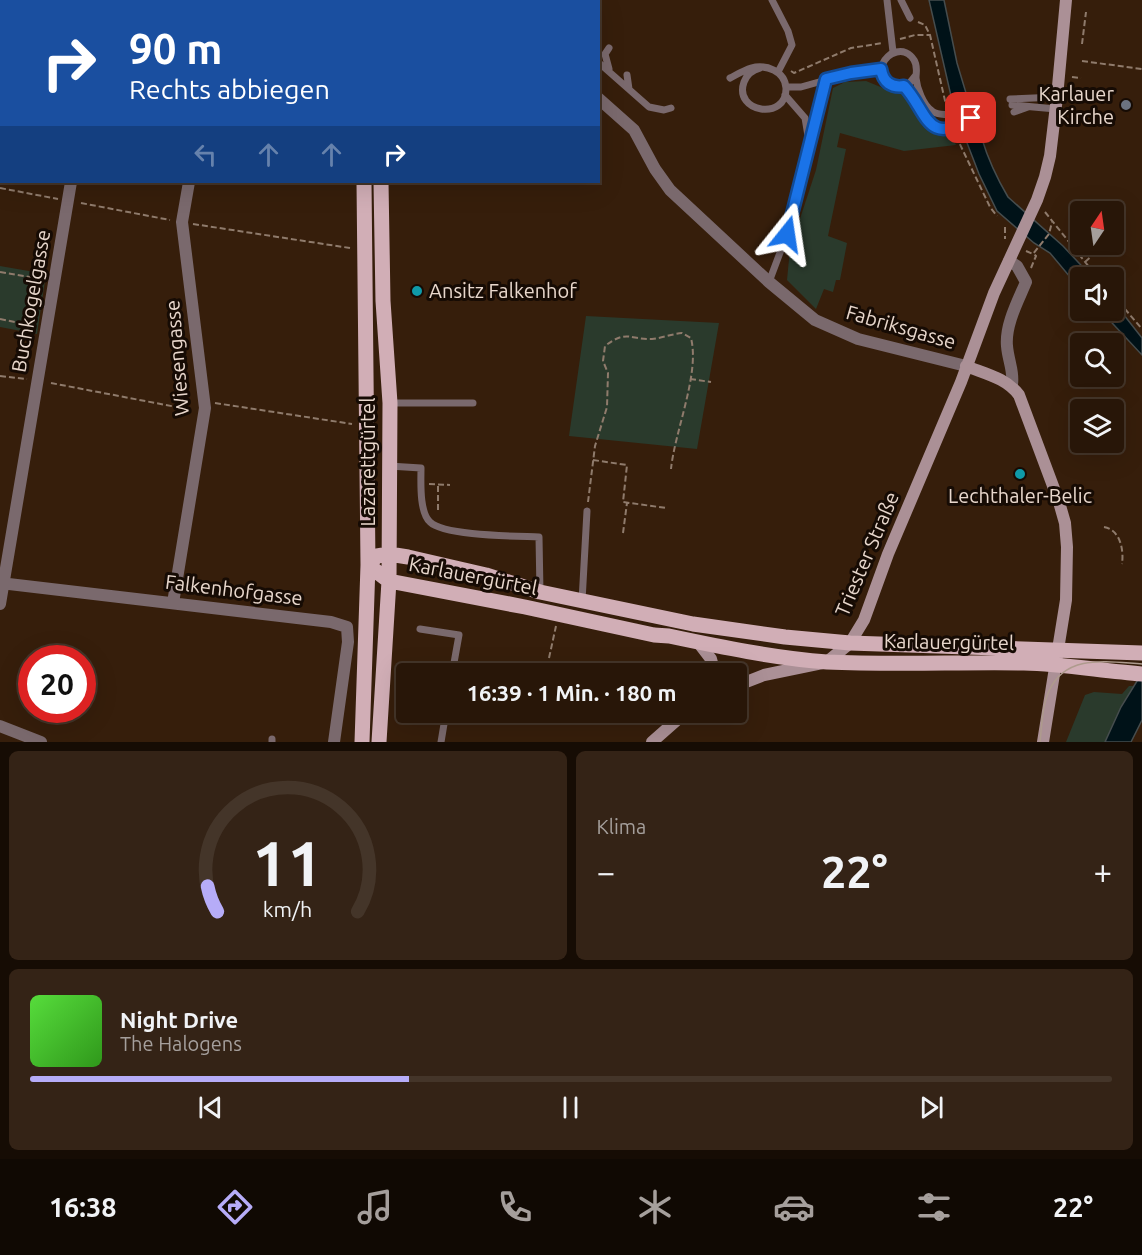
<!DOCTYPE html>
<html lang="de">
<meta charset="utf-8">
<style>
:root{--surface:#281608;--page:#342316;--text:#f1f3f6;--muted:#a59f9c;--line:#443529;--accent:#b6acf8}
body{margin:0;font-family:Ubuntu,sans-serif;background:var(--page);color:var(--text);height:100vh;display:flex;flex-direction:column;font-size:22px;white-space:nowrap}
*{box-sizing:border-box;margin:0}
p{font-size:20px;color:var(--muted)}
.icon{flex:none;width:33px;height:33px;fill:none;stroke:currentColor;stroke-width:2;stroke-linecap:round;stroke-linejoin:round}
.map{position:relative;height:742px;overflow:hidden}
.sheet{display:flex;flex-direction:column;gap:9px;padding:9px;background:#160c04;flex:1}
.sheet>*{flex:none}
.hud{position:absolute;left:0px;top:0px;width:600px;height:183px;box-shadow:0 6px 24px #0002,0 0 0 2px var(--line);background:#1a4fa0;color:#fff;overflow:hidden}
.needle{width:39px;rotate:13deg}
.tools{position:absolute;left:1070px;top:201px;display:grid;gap:12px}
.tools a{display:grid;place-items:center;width:54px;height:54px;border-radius:6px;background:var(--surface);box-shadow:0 6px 24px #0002,0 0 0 2px var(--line);font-size:30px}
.speed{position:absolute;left:18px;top:645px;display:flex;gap:12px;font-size:30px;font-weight:700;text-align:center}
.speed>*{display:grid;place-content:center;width:78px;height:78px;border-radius:50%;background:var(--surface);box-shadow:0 6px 24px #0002,0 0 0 2px var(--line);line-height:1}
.speed .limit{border:9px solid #d22;background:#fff;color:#111}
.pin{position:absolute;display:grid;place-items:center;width:51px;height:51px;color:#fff;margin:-26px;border-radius:12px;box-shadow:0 3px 9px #0006}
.me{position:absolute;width:66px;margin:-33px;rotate:15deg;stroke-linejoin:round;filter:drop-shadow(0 0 4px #0008)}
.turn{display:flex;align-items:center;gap:21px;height:126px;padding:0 30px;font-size:27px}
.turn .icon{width:78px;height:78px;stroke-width:2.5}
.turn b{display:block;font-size:42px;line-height:51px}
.lanes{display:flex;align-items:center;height:57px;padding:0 30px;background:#0003;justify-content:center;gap:30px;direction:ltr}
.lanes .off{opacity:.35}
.big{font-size:45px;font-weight:700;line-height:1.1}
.sheet .card{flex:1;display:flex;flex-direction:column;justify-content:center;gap:9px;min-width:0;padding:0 21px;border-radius:9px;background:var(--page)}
.sheet .dial{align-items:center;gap:0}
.dial svg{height:156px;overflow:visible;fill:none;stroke:var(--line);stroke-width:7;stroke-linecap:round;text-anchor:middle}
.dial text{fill:var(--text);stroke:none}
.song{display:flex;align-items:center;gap:18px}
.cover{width:72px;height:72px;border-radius:9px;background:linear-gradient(135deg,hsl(110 70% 55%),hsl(110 70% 35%))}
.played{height:6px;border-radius:3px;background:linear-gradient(90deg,var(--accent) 35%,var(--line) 35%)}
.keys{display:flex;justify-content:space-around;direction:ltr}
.heat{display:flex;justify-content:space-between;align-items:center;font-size:33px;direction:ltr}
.sheet .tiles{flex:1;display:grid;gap:9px;grid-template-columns:1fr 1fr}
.card:last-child{grid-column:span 2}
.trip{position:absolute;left:396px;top:663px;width:351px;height:60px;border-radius:6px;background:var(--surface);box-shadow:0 6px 24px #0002,0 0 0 2px var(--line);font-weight:700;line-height:60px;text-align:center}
.tab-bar{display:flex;height:96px;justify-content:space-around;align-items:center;background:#100903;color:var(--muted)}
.tab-bar .icon{width:42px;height:42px}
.tab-bar .on{color:var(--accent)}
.tab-bar b{font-size:27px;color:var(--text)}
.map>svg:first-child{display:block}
</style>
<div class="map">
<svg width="1142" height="742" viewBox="0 0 1142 742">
<rect width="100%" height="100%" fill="#361e0b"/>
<path fill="#2a3a2c" d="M866 81 883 88 904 93 928 129 942 133 950 132 956 145 904 151 840 133 837 147 846 149 828 236 847 243 840 280H836L833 292 824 289 816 309 787 280 790 249 816 170 833 88 845 82Z
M0 266 46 274 37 334 0 327Z
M586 316 719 323 697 449 569 436Z
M1129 686H1134L1121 707 1105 742H1066L1085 695 1094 692 1122 694Z"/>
<path fill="#001218" stroke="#464d4e" stroke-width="1.5" d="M929 0H944L957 63 969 103C976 112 979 128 982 139 988 159 998 180 1008 197L1063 246 1092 277 1080 278V289L1050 253 1034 243 997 211 979 174 954 109Z
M1113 301 1142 338V355L1101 311 1113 310Z
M1142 673V720L1131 742H1105L1121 707Z"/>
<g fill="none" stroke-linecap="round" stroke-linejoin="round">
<path stroke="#8f7b6c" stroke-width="2" stroke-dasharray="6 3" stroke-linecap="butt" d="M449 2V0
M466 2 467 0
M918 22 925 25 930 35 946 105
M900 39 915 35H930
M1082 44 1086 12
M1082 61 1142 69
M791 71 794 73 851 48 883 43
M1072 77 1081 78
M956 136 990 207 997 216
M0 188 58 199
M81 203 170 220
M1045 212 1098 278
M193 224 350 248
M1005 227V239
M1026 251 1033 254 1049 234 1052 222
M1085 262 1104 245
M1031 268 1036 256 1034 254
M0 272 42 279
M1113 295 1142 329
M0 319 35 326
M0 376 27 379
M690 379 711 382
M51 383 192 410
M215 403 352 424
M593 460 627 465 623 502 666 508
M429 484 450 485
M438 486V510
M588 502 595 446 607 407 608 373 603 361 605 346C627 329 630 340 652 339 662 338 672 334 682 333L691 338C700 374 675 430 671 469
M1104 527C1120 530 1124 549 1122 564
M623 533 627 503
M549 658 556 626
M396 699 406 700"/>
<path stroke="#7a696d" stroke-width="7" d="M772 0 788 31 792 45 778 72
M887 0 893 52
M901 0 910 18
M598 62 649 107 664 110 671 108
M609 69 605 54 609 48
M627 75 629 89
M916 75 908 85 894 86 884 78 882 65C887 52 905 45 914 60 918 66 916 72 916 78 917 88 923 105 932 111 943 119 961 111 972 108
M730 78C736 75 744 70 751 68 766 64 785 71 786 88 787 121 733 113 744 82 747 74 752 70 760 68
M904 86C913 95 917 105 923 115 934 135 959 127 977 125
M786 87H801L851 73 881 69
M785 95 805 118 809 142
M1010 99 1057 97
M1012 105 1056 109
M1014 112 1028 107
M959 126 971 118 975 117
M769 282 787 234 827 79
M390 403H473
M389 466 421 468C421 481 419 512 430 522 444 536 516 536 539 537L540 592
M582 601 587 511
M420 629 459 635 452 674
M272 742V739
M441 742 446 712"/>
<path stroke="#7a696d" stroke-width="12" d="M1009 261 1017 266 1026 282C1018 301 1005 325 1007 346 1008 360 1014 371 1012 384
M0 583 331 622 347 627 348 642 334 742
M173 603 205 408 182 222 189 182
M0 604 71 182
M0 726 41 742"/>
<path stroke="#7a696d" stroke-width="12" d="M0 0 9 2
M598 98 634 130 655 169 670 190 769 282 815 320 858 339 966 366"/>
<path stroke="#ab9096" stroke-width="12" d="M966 366C986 374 1006 378 1019 395L1059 502 1065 523 1067 547 1066 600 1043 742
M698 642 711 659 715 674
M736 686 764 675 827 662 850 643 864 620 888 554 961 382 994 293 1037 200 1045 177 1050 156 1057 97 1066 0
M652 742 686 712"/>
<path stroke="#d1aeb6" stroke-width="15" d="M353 0 354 2
M373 0V2
M368 565 389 581 525 607 654 635 669 636C721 647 774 658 827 662 892 665 958 662 1024 663 1064 664 1102 671 1142 674
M368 565 377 556 389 554 408 557 486 575 540 592 693 624 785 637 850 643 1142 653
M362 742 368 565 364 182
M379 742 389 581 390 403 383 301 381 182"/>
<path stroke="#ae9b8d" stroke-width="1.5" d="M1040 742C1042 725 1042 706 1049 691 1066 653 1109 662 1142 664"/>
</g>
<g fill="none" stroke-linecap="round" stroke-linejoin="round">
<defs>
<path id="route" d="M787 234 826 79 851 73 881 69C883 82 891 88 904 86 927 110 926 148 971 118"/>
</defs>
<use href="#route" stroke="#114b97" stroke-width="15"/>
<use href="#route" stroke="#1a73e8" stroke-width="10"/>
</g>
<circle fill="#6b7280" stroke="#160b04" stroke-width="2" cx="1126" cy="105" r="6"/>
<g fill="#0f9aa8" stroke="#160b04" stroke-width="2">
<circle cx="417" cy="291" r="6"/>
<circle cx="1020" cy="474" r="6"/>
</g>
<g text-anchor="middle" stroke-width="6" stroke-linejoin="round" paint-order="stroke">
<g font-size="20" fill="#e8d7cc" stroke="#160b04" text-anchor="end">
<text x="1114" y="101">Karlauer<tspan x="1114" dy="23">Kirche</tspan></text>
<text x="429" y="298" text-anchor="start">Ansitz Falkenhof</text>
<text x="1020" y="503" text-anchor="middle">Lechthaler-Belic</text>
</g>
<g font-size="20" fill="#e8d7cc" stroke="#160b04">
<text transform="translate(31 301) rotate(-80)" y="7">Buchkogelgasse</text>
<text transform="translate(901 327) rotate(16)" y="7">Fabriksgasse</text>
<text transform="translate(177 358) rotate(-95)" y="7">Wiesengasse</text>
<text transform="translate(368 462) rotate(-90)" y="7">Lazarettgürtel</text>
<text transform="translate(867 554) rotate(-67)" y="7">Triester Straße</text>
<text transform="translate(473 576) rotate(11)" y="7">Karlauergürtel</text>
<text transform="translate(234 590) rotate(7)" y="7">Falkenhofgasse</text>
<text transform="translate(949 642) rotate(1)" y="7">Karlauergürtel</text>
</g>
</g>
</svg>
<div class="tools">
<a><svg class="needle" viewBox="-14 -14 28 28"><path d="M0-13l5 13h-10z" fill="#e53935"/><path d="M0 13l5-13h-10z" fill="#a59f9c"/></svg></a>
<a><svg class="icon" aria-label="sound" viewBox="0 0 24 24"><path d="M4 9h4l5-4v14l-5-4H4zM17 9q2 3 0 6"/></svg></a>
<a><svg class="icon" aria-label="search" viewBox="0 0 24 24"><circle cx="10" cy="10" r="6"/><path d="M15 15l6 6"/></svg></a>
<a><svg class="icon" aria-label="layers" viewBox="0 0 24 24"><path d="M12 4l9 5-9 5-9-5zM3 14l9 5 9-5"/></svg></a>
</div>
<div class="speed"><div class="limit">20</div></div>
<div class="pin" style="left:971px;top:118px;background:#d93025"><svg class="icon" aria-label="arrive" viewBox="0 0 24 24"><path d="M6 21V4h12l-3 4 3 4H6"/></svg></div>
<svg class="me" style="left:787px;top:234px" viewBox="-20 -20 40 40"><path d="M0-17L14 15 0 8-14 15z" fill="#1a73e8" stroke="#fff" stroke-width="4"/></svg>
<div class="trip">16:39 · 1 Min. · 180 m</div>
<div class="hud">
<div class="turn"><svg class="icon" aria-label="right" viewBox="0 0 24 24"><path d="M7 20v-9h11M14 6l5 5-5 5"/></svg><div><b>90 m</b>Rechts abbiegen</div></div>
<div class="lanes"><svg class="icon off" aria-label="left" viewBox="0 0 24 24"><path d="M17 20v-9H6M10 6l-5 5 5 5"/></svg><svg class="icon off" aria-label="ahead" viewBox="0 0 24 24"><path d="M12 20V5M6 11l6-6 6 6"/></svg><svg class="icon off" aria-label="ahead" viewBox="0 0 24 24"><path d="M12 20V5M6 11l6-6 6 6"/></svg><svg class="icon" aria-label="right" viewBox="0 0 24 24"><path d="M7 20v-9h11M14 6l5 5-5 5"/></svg></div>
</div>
</div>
<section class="sheet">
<div class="tiles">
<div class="card dial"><svg viewBox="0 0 100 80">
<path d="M14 69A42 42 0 1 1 86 69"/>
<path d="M14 69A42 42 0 0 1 9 56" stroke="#b6acf8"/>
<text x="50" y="56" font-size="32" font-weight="700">11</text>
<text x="50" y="72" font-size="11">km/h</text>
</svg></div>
<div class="card"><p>Klima</p>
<div class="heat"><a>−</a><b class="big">22°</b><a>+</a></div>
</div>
<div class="card">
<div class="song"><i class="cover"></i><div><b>Night Drive</b><p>The Halogens</p></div></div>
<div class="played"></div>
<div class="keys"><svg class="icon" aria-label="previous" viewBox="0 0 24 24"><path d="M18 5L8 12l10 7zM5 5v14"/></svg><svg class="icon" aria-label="pause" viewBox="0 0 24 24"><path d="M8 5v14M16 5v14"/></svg><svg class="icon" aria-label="next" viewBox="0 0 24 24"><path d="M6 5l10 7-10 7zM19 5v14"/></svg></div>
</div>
</div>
</section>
<nav class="tab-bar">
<b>16:38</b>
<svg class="icon on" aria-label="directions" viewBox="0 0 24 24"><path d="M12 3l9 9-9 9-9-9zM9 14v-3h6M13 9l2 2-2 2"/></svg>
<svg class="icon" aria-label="music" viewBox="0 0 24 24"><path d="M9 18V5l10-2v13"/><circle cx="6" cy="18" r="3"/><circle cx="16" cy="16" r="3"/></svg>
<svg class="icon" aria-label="phone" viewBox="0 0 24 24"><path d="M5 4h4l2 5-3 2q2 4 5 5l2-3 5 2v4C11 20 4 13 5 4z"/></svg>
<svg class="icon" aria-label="climate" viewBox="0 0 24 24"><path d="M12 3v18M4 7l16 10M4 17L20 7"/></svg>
<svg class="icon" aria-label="car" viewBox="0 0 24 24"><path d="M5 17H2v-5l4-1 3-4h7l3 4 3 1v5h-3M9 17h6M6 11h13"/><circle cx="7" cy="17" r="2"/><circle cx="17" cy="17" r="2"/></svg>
<svg class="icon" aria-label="filters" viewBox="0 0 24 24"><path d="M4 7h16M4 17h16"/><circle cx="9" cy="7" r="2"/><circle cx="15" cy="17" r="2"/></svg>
<b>22°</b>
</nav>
